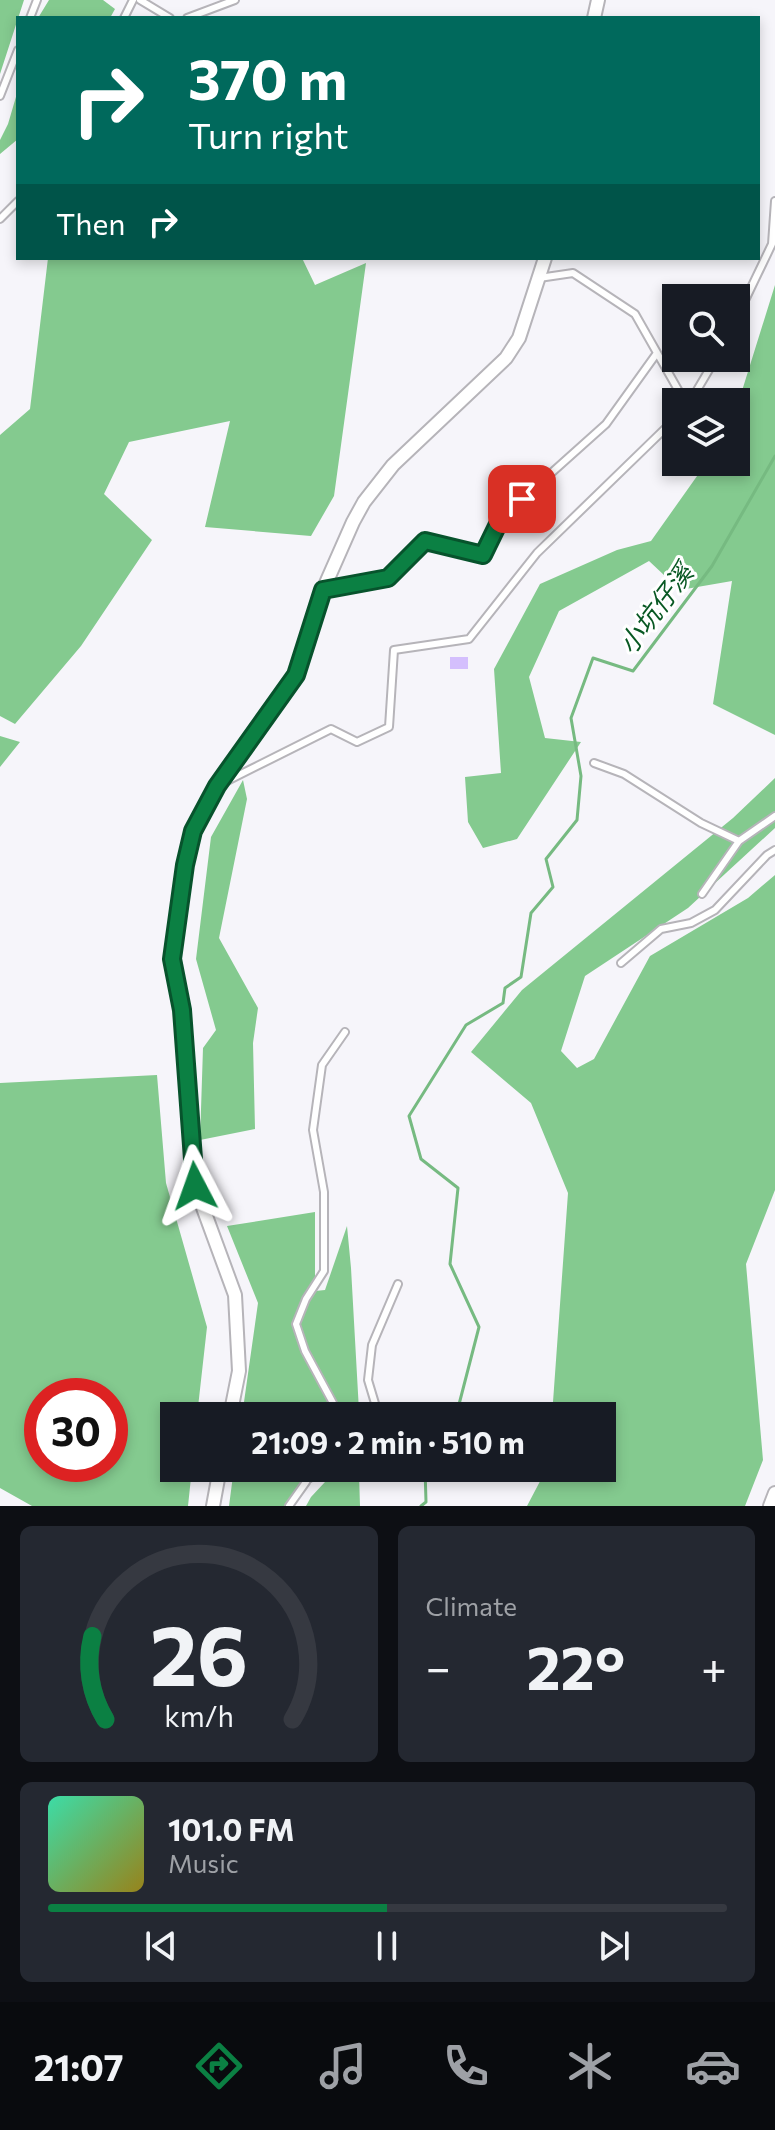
<!DOCTYPE html>
<meta charset="utf-8">
<style>
:root{--surface:#171b24;--page:#242831;--text:#f1f3f6;--muted:#9ea1a6;--line:#363941;--accent:#0b8043}
body{margin:0;font-family:Commissioner,"Noto Sans TC",sans-serif;background:var(--page);color:var(--text);height:100vh;display:flex;flex-direction:column;font-size:30px;white-space:nowrap}
*{box-sizing:border-box;margin:0}
p{font-size:26px;color:var(--muted)}
.icon{flex:none;width:44px;height:44px;fill:none;stroke:currentColor;stroke-width:2;stroke-linecap:round;stroke-linejoin:round}
.map{position:relative;height:1506px;overflow:hidden}
.sheet{display:flex;flex-direction:column;gap:20px;padding:20px;background:#0d0f14;flex:1}
.sheet>*{flex:none}
.banner{position:absolute;left:16px;top:16px;width:744px;height:244px;border-radius:0px;box-shadow:0 4px 12px #0003;background:#00695c;color:#fff;overflow:hidden}
.controls{position:absolute;left:662px;top:284px;display:grid;gap:16px}
.controls a{display:grid;place-items:center;width:88px;height:88px;border-radius:0px;background:var(--surface);box-shadow:0 4px 12px #0003;font-size:40px}
.speed{position:absolute;left:24px;top:1378px;display:flex;gap:16px;font-size:40px;font-weight:700;text-align:center}
.speed>*{display:grid;place-content:center;width:104px;height:104px;border-radius:50%;background:var(--surface);box-shadow:0 4px 12px #0003;line-height:1}
.speed .limit{border:12px solid #d22;background:#fff;color:#111}
.pin{position:absolute;display:grid;place-items:center;width:68px;height:68px;color:#fff;margin:-34px;border-radius:16px;box-shadow:0 4px 12px #0006}
.me{position:absolute;width:88px;margin:-44px;rotate:356deg;stroke-linejoin:round;filter:drop-shadow(0 0 6px #0008)}
.turn{display:flex;align-items:center;gap:28px;height:168px;padding:0 40px;font-size:36px}
.turn .icon{width:104px;height:104px;stroke-width:2.5}
.turn b{display:block;font-size:56px;line-height:68px}
.then{display:flex;align-items:center;height:76px;padding:0 40px;background:#0003;gap:16px;font-size:30px}
.big{font-size:60px;font-weight:700;line-height:1.1}
.sheet .widget{flex:1;display:flex;flex-direction:column;justify-content:center;gap:12px;min-width:0;padding:0 28px;border-radius:12px;background:var(--page)}
.sheet .dial{align-items:center;gap:0}
.dial svg{height:208px;overflow:visible;fill:none;stroke:var(--line);stroke-width:7;stroke-linecap:round;text-anchor:middle}
.dial text{fill:var(--text);stroke:none}
.song{display:flex;align-items:center;gap:24px}
.cover{width:96px;height:96px;border-radius:12px;background:linear-gradient(135deg,hsl(160 70% 55%),hsl(50 70% 35%))}
.played{height:8px;border-radius:4px;background:linear-gradient(90deg,var(--accent) 50%,var(--line) 50%)}
.keys{display:flex;justify-content:space-around;direction:ltr}
.heat{display:flex;justify-content:space-between;align-items:center;font-size:44px;direction:ltr}
.sheet .tiles{flex:1;display:grid;gap:20px;grid-template-columns:1fr 1fr}
.widget:last-child{grid-column:span 2}
.trip{position:absolute;left:160px;top:1402px;width:456px;height:80px;border-radius:0px;background:var(--surface);box-shadow:0 4px 12px #0003;font-weight:700;line-height:80px;text-align:center}
.menu{display:flex;height:128px;justify-content:space-around;align-items:center;background:#090b0e;color:var(--muted)}
.menu .icon{width:56px;height:56px}
.menu .current{color:var(--accent)}
.menu b{font-size:36px;color:var(--text)}
.map>svg:first-child{display:block}
</style>
<div class="map">
<svg width="775" height="1506" viewBox="0 0 775 1506">
<rect width="100%" height="100%" fill="#f6f5fa"/>
<path fill="#84ca8f" fill-rule="evenodd" d="M0 0H24L0 74Z
M49 0H103L115 9 110 18H38Z
M18 90V139L0 154V140L8 124Z
M48 258H302L315 285 366 263 334 496 311 536 205 527 230 421 129 442 104 494 152 540 81 646 15 724 0 716V435L30 409Z
M775 285V735L713 704 732 581 680 590 649 561 559 611 529 677 545 738 581 742 517 839 483 848 468 822 465 777 501 773 494 669 540 584 617 550 651 541 707 462H736V410Z
M0 736 20 742 0 767Z
M775 778V828L688 908 585 976 561 1051 577 1068 594 1059 650 956 748 898 775 875V1190L746 1264 763 1460 745 1506H527L547 1468H602V1416H552L568 1193 531 1103 471 1052 522 990 733 818Z
M243 780 247 799 219 938 258 1008 253 1043 255 1129 200 1140 203 1048 216 1030 196 959 211 837Z
M157 1075 166 1183 207 1327 197 1416H174V1468H192L188 1506H32L0 1488V1083ZM42 1396H110V1464H42Z
M315 1212V1291L325 1290 347 1226 351 1268 359 1411 355 1416H242L258 1303 227 1226Z
M234 1468H318L290 1506H229Z
M338 1468H361L359 1474 360 1506H306L311 1497Z"/>
<g fill="none" stroke-linecap="round" stroke-linejoin="round">
<path stroke="#76ba81" stroke-width="3" d="M456 1416 479 1327 450 1264 458 1188 421 1159 409 1116 466 1025 503 1003 505 988 521 977 531 913 553 887 546 859 577 820 581 776 571 718 593 658 633 671 712 566 775 456
M421 1506 426 1502 425 1468"/>
</g>
<path fill="#d4bffd" d="M450 657H468V669H450Z"/>
<g fill="none" stroke-linecap="round" stroke-linejoin="round">
<defs>
<path id="service" d="M140 0 170 18
M30 18 37 0
M124 18 133 0
M187 18 235 0
M0 96 18 50
M0 219 18 201
M539 278 573 273 635 314 685 402
M736 319 772 244 775 201
M690 402 716 358
M323 590 388 578 425 541 483 555 501 518 606 424 657 353
M594 763 624 774 701 823 739 841
M221 784 331 729 357 742 389 727 394 650 469 639 537 553 676 418
M702 894 739 841 775 816
M621 963 661 929 691 923 715 910 767 855 775 850
M328 1416 333 1403 305 1351 296 1324 306 1299 324 1271V1192L313 1130 322 1065 345 1032
M373 1416 377 1410 368 1380 372 1345 398 1284
M307 1480 324 1468
M289 1506 306 1482 311 1468"/>
<path id="minor" d="M594 18 598 0
M230 1416 239 1371 235 1295 195 1186 182 1010 172 959 185 865 193 831 217 786 296 675 323 590 353 522 364 502 393 465 506 358 519 338 545 258
M213 1506 220 1468
M770 1506 775 1493"/>
</defs>
<use href="#service" stroke="#b6b4b9" stroke-width="10"/>
<use href="#minor" stroke="#b6b4b9" stroke-width="16"/>
<use href="#service" stroke="#fff" stroke-width="6"/>
<use href="#minor" stroke="#fff" stroke-width="12"/>
</g>
<g fill="none" stroke-linecap="round" stroke-linejoin="round">
<defs>
<path id="route" d="M195 1186 182 1010 172 959 185 865 193 831 217 786 296 675 323 590 388 578 425 541 483 555 501 518 522 499"/>
</defs>
<use href="#route" stroke="#07532c" stroke-width="20"/>
<use href="#route" stroke="#0b8043" stroke-width="14"/>
</g>
<g text-anchor="middle" stroke-width="6" stroke-linejoin="round" paint-order="stroke">
<g font-size="26" font-style="italic" fill="#085823" stroke="#fff">
<text transform="translate(656 609) rotate(-53)" y="9">小坑仔溪</text>
</g>
</g>
</svg>
<div class="controls">
<a><svg class="icon" aria-label="search" viewBox="0 0 24 24"><circle cx="10" cy="10" r="6"/><path d="M15 15l6 6"/></svg></a>
<a><svg class="icon" aria-label="layers" viewBox="0 0 24 24"><path d="M12 4l9 5-9 5-9-5zM3 14l9 5 9-5"/></svg></a>
</div>
<div class="speed"><div class="limit">30</div></div>
<div class="pin" style="left:522px;top:499px;background:#d93025"><svg class="icon" aria-label="arrive" viewBox="0 0 24 24"><path d="M6 21V4h12l-3 4 3 4H6"/></svg></div>
<svg class="me" style="left:195px;top:1186px" viewBox="-20 -20 40 40"><path d="M0-17L14 15 0 8-14 15z" fill="#0b8043" stroke="#fff" stroke-width="4"/></svg>
<div class="trip">21:09 · 2 min · 510 m</div>
<div class="banner">
<div class="turn"><svg class="icon" aria-label="right" viewBox="0 0 24 24"><path d="M7 20v-9h11M14 6l5 5-5 5"/></svg><div><b>370 m</b>Turn right</div></div>
<div class="then">Then<svg class="icon" aria-label="right" viewBox="0 0 24 24"><path d="M7 20v-9h11M14 6l5 5-5 5"/></svg></div>
</div>
</div>
<section class="sheet">
<div class="tiles">
<div class="widget dial"><svg viewBox="0 0 100 80">
<path d="M14 69A42 42 0 1 1 86 69"/>
<path d="M14 69A42 42 0 0 1 9 37" stroke="#0b8043"/>
<text x="50" y="56" font-size="32" font-weight="700">26</text>
<text x="50" y="72" font-size="11">km/h</text>
</svg></div>
<div class="widget"><p>Climate</p>
<div class="heat"><a>−</a><b class="big">22°</b><a>+</a></div>
</div>
<div class="widget">
<div class="song"><i class="cover"></i><div><b>101.0 FM</b><p>Music</p></div></div>
<div class="played"></div>
<div class="keys"><svg class="icon" aria-label="previous" viewBox="0 0 24 24"><path d="M18 5L8 12l10 7zM5 5v14"/></svg><svg class="icon" aria-label="pause" viewBox="0 0 24 24"><path d="M8 5v14M16 5v14"/></svg><svg class="icon" aria-label="next" viewBox="0 0 24 24"><path d="M6 5l10 7-10 7zM19 5v14"/></svg></div>
</div>
</div>
</section>
<nav class="menu">
<b>21:07</b>
<svg class="icon current" aria-label="directions" viewBox="0 0 24 24"><path d="M12 3l9 9-9 9-9-9zM9 14v-3h6M13 9l2 2-2 2"/></svg>
<svg class="icon" aria-label="music" viewBox="0 0 24 24"><path d="M9 18V5l10-2v13"/><circle cx="6" cy="18" r="3"/><circle cx="16" cy="16" r="3"/></svg>
<svg class="icon" aria-label="phone" viewBox="0 0 24 24"><path d="M5 4h4l2 5-3 2q2 4 5 5l2-3 5 2v4C11 20 4 13 5 4z"/></svg>
<svg class="icon" aria-label="climate" viewBox="0 0 24 24"><path d="M12 3v18M4 7l16 10M4 17L20 7"/></svg>
<svg class="icon" aria-label="car" viewBox="0 0 24 24"><path d="M5 17H2v-5l4-1 3-4h7l3 4 3 1v5h-3M9 17h6M6 11h13"/><circle cx="7" cy="17" r="2"/><circle cx="17" cy="17" r="2"/></svg>
</nav>
